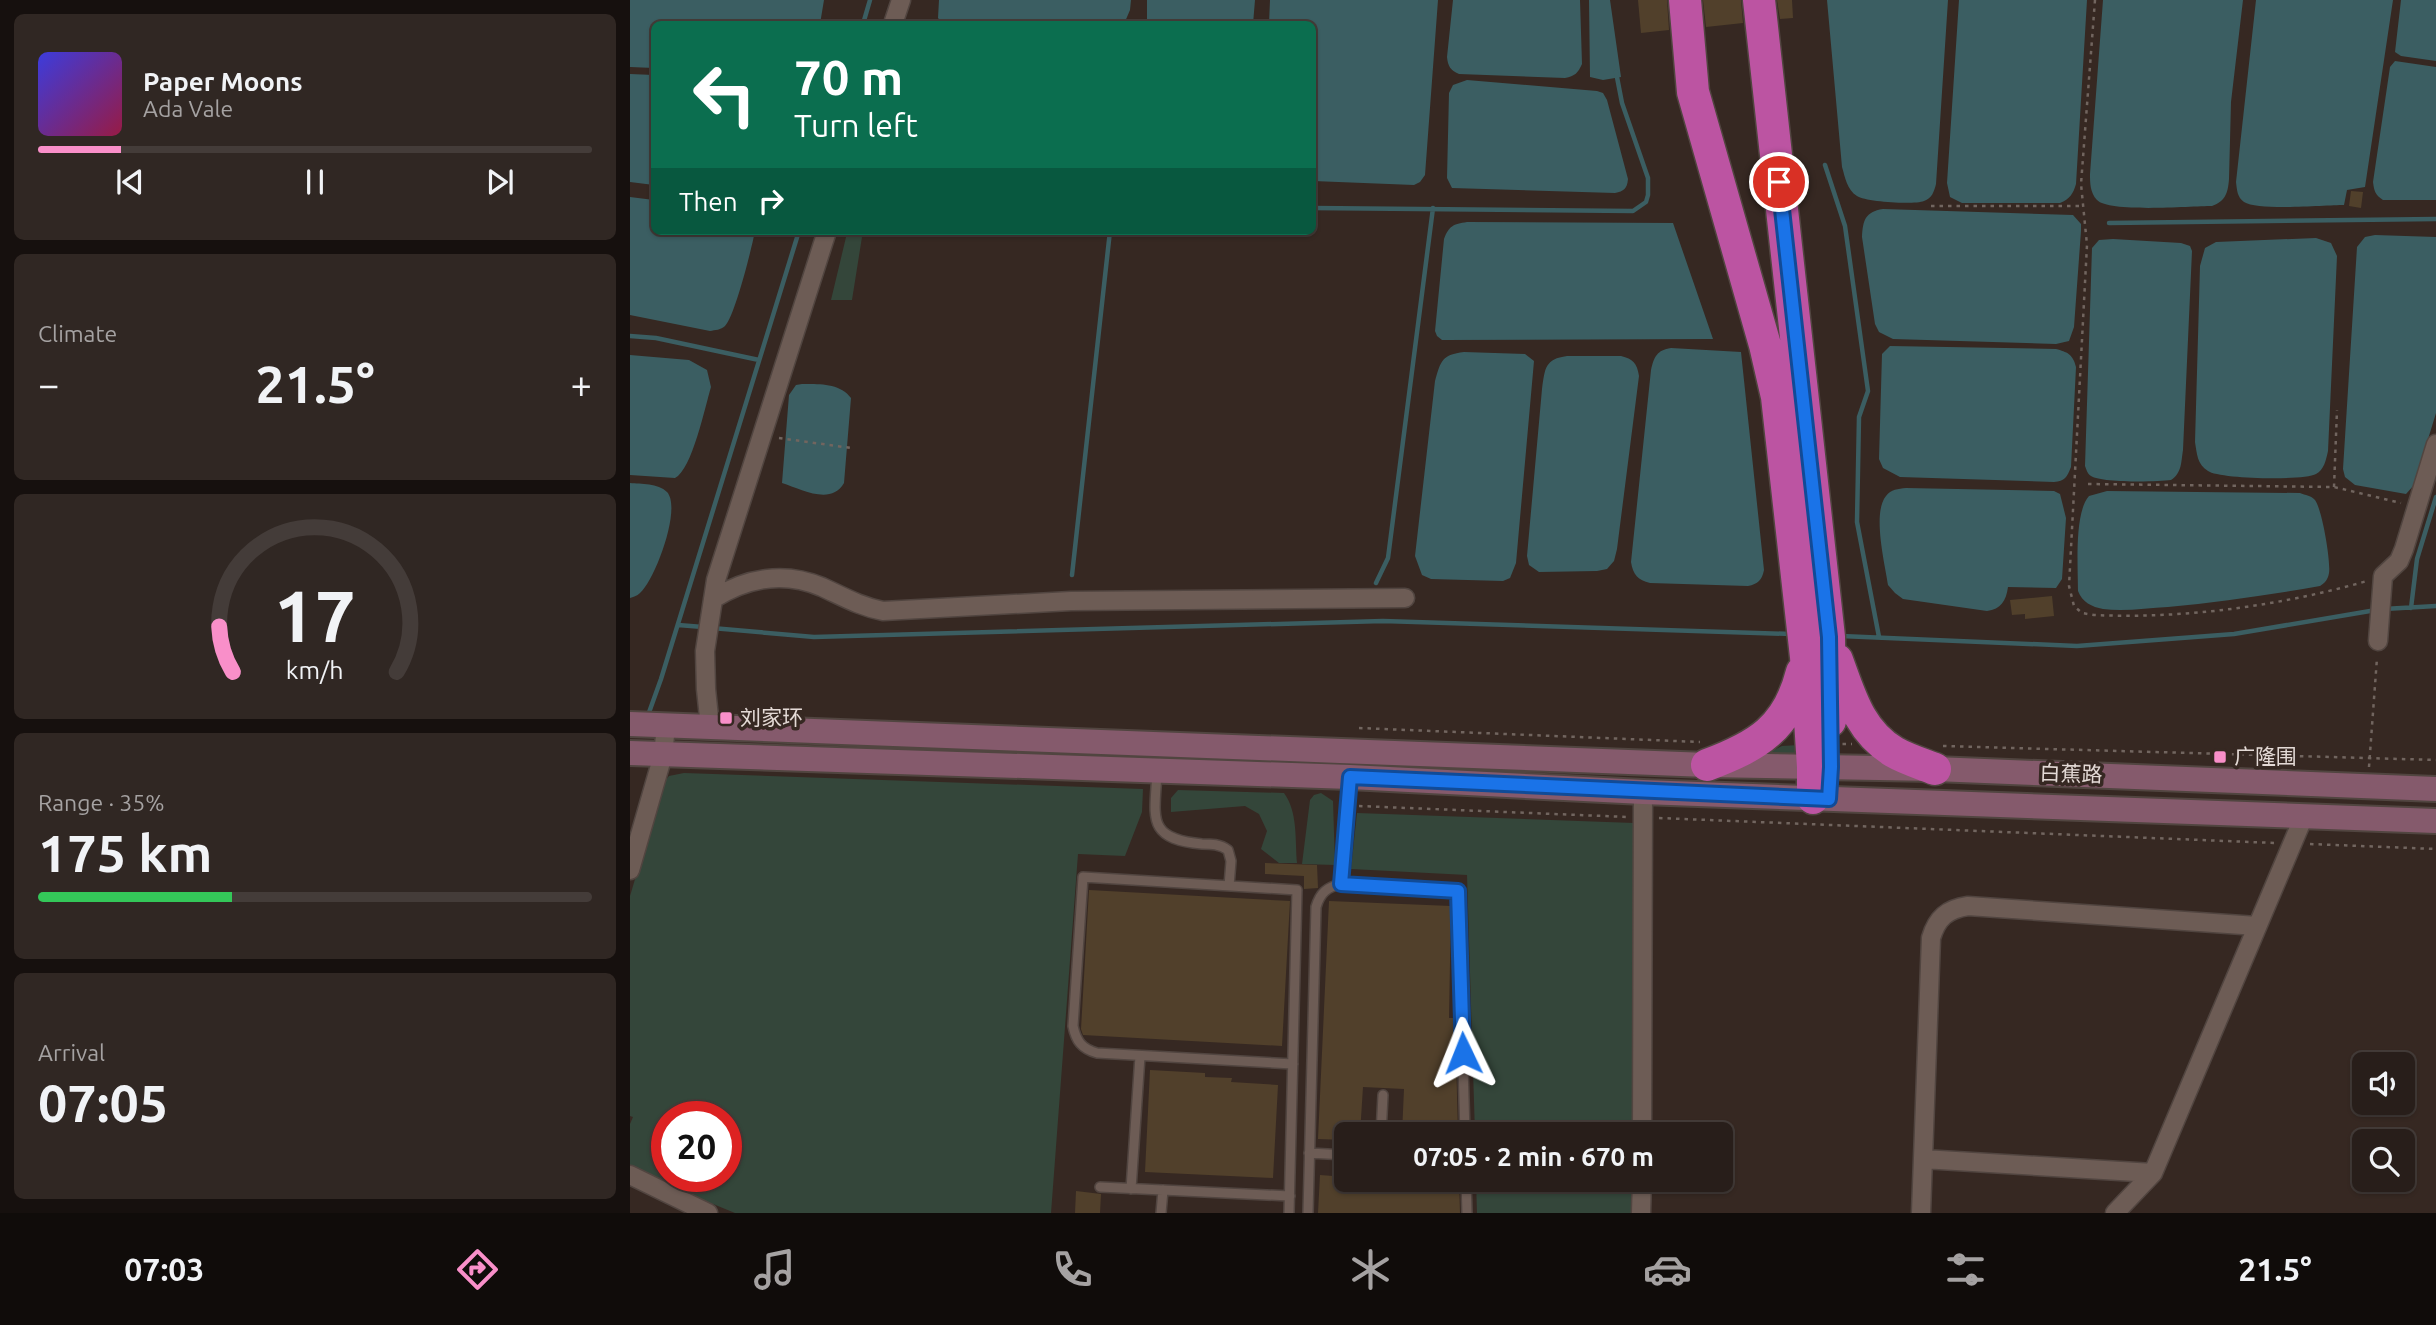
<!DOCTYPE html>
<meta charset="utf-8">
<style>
:root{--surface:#281e1a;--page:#302723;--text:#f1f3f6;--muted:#a5a2a2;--line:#443c39;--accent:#f98fc9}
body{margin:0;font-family:Ubuntu,"Noto Sans SC",sans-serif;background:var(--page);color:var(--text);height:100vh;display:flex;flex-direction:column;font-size:26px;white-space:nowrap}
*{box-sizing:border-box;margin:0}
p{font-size:23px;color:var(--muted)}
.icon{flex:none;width:38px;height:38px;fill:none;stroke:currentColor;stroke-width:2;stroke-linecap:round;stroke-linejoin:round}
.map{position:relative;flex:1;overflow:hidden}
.side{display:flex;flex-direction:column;gap:14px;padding:14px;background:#16100e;width:630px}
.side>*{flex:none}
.guide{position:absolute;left:21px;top:21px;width:665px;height:214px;border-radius:10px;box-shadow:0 2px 5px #0004,0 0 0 2px var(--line);background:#0b6e4f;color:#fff;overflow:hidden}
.fabs{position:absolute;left:1722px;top:1052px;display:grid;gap:14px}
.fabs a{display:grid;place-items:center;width:63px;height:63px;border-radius:10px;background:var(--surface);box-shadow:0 2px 5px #0004,0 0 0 2px var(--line);font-size:35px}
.speed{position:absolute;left:21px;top:1101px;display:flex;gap:14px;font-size:35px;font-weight:700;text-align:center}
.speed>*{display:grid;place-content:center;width:91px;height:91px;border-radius:50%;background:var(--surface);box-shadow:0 2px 5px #0004,0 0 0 2px var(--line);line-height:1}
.speed .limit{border:10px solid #d22;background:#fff;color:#111}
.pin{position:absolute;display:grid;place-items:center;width:60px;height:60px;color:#fff;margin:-30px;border:4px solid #fff;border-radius:50%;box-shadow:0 2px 7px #0007}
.me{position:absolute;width:77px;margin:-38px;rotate:358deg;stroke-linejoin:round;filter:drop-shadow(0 0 5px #0008)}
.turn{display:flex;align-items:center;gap:24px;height:147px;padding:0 28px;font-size:32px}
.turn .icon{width:91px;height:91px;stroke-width:2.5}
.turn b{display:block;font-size:49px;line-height:60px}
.then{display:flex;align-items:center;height:66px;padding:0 28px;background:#0003;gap:14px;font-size:26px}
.big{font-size:52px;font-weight:700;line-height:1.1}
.side .tile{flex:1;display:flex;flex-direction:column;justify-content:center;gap:10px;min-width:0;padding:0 24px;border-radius:10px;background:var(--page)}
.side .dial{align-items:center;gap:0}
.dial svg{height:182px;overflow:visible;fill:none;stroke:var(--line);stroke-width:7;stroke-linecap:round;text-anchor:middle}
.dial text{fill:var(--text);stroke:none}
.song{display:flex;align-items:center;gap:21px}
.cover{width:84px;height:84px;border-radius:10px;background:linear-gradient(135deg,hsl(240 70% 55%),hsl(340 70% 35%))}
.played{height:7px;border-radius:4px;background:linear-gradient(90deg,var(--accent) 15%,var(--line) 15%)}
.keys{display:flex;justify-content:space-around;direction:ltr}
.heat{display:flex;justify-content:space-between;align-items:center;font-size:38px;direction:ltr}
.charge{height:10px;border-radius:5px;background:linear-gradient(90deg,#34c759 35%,var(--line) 0)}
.trip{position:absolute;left:704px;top:1122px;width:399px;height:70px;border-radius:10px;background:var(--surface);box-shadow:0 2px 5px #0004,0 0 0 2px var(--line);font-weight:700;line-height:70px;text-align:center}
.tabs{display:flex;height:112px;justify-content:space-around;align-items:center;background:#100c0a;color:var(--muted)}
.tabs .icon{width:49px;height:49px}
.tabs .on{color:var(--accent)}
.tabs b{font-size:32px;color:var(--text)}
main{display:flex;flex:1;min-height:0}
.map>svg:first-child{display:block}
</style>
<main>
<section class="side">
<div class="tile">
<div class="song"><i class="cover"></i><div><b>Paper Moons</b><p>Ada Vale</p></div></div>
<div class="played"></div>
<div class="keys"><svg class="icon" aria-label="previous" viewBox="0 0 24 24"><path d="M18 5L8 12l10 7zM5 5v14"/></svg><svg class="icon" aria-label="pause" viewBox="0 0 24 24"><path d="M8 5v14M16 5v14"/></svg><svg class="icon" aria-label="next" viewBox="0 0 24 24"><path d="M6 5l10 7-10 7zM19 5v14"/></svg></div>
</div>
<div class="tile"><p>Climate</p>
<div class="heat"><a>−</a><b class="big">21.5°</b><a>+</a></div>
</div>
<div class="tile dial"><svg viewBox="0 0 100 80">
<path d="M14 69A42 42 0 1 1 86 69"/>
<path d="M14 69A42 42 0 0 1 8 49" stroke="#f98fc9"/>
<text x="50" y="56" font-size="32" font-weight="700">17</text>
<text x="50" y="72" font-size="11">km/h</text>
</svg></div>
<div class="tile"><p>Range · 35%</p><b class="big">175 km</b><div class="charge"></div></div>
<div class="tile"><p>Arrival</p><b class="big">07:05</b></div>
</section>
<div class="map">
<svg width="1806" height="1213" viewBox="0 0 1806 1213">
<rect width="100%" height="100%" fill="#362822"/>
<path fill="#34463a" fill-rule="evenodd" d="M217 233 232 237 222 300H201Z
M1169 745V758L1140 757 1141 751 1152 746Z
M54 773 513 789 512 812 495 856 448 854 421 1213H105L0 1170V1124L3 1117 0 1116V896L34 782 39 776ZM37 1116H96V1176H37Z
M548 790 654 793C668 812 665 840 667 863H649L631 849 637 831 629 814 615 806 541 812V798Z
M691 793 703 801 705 865 672 864 680 800 684 795Z
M727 813 1004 823 1008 1134H845L837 875 721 869Z
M846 1180H1009V1213H847Z"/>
<path fill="#3b5e62" d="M0 0H194L190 24H24V68L0 67Z
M309 0H501L500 10 494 24H313L308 18Z
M517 0H625L623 24H517Z
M640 0H808L795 175 790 182 784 185 683 181 682 24H639Z
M823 0H950L952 64C948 73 945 76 935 78L829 74C820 70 818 66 817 57Z
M959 0H980L991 77 973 80 960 77Z
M1197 0H1318L1306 184C1304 192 1302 198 1294 201 1284 205 1236 202 1227 196 1217 190 1215 177 1212 167Z
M1329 0H1457L1446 184C1443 194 1440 199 1430 203H1332L1320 197 1317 183Z
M1473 0H1613L1601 102 1599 179C1598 192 1596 201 1582 206 1561 206 1479 213 1467 200 1460 193 1460 182 1460 174Z
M1626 0H1763L1735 187 1717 190 1714 205C1695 205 1628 211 1614 202 1607 197 1607 190 1606 182Z
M1771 0H1806V61L1771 56 1765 52Z
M1765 61 1806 67V200H1753C1745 195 1744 190 1743 182L1760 67Z
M0 74 24 75V185L0 182Z
M837 80 967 91 973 93 977 100 998 179C997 189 994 191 985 193L822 188 817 178 819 93 823 85Z
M0 197 24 200V231H125C122 247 105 316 95 326 91 330 85 330 80 331L0 315Z
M1253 209 1443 215 1451 224V231L1444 327 1439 341 1426 344 1263 339 1249 332 1245 324 1232 237C1233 220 1235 212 1253 209Z
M837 222 1043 223 1083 339 812 340 807 336 805 331 814 239C819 226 823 224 837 222Z
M1745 235 1806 237V413L1784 485 1776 494 1725 485 1715 477 1713 469 1727 247 1735 237Z
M1686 238 1701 243 1707 256 1698 451C1696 460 1694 470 1686 474 1673 481 1589 479 1578 471 1567 464 1567 454 1565 442L1570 266 1575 248 1586 242Z
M1483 239 1551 243 1560 246 1562 251 1553 450C1551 462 1552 473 1541 480 1526 482 1472 483 1461 476 1457 473 1457 471 1455 466L1462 248 1469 240Z
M1260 346 1426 349C1437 352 1443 354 1446 367L1441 467C1437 477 1435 481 1424 482L1270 477 1253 468 1249 459 1252 354Z
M1041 348 1111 352 1134 570C1132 580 1128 584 1118 586L1020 583C1008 580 1003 575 1001 562L1021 370C1024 357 1027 350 1041 348Z
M834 352 895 354 904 361 886 563 880 578 873 581 801 579 792 575 785 556 805 381C811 360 812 355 834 352Z
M0 355 59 360 77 370 81 387C75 407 62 470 45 478L0 475Z
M937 356H991C1003 359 1007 363 1009 376L987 549 984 561 977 569 967 571 909 572 899 565 897 556 912 389C915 368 915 359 937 356Z
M172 384C189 384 210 383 221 398L214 483C201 506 171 489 152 483L159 395 166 385Z
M0 483C11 484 28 483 37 492 52 508 25 580 10 593 7 596 3 597 0 598Z
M1276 488 1424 491 1430 494 1436 518 1432 579 1426 588 1378 587C1376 601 1371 609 1357 611L1273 599 1265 593 1258 585C1255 564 1242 513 1256 496 1261 489 1268 489 1276 488Z
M1477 491 1670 493C1675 495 1682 496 1685 500 1692 509 1701 562 1699 573 1698 579 1695 583 1690 586 1639 595 1589 602 1538 607 1517 608 1494 612 1473 609 1462 607 1452 602 1448 591 1448 567 1444 513 1459 496Z"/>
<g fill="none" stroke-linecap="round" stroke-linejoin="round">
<path stroke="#3b5e62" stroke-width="4.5" d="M233 24 240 0
M1195 165 1215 226 1238 391 1229 417 1227 522 1249 637
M682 208 1003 211 1016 202 1018 195V178L992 103 986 72
M1479 223 1806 219
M0 336 26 338 129 360
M442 575 480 231
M746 583 758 558 803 208
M1781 608 1787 559 1806 497
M1754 609 1806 606
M48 625 73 627
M82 628 184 637 753 621 1161 634
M1211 636 1447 646 1604 634 1746 610
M17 718 31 679 169 231"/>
</g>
<path fill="#51402b" d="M1008 0H1037L1039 30 1011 33Z
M1073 0H1111L1113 23 1076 27Z
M1147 0H1162L1163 18 1150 19Z
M1721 191 1733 192 1731 208 1719 206Z
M1422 596 1424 616 1395 619V614L1382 615 1380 600Z
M635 863 687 865 688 888 674 889V876L635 874Z
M459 890 660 901 652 1046 453 1035 451 1029Z
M699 901 821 906 819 1018H825L828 1134H772L774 1089 733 1087 730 1134H716V1140L688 1139Z
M520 1070 575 1073V1077L602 1078 601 1082 648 1085 643 1178 515 1172Z
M690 1175 716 1177V1180H829L830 1213H688Z
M446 1191 471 1194 470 1213H445Z"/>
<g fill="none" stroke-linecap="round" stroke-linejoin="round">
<defs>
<path id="service" d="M527 771C525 817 515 839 572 844 581 844 590 844 598 850L601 861 599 886
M711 884 720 778
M751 1134 753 1095
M679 1153 716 1155
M836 1180 837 1213
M470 1187 660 1196
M501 1189 510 1056
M531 1213 533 1190
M659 1213 667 890 453 877 443 1026C446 1041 452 1049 467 1053L663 1064
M678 1213 686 907C690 893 697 887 711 884L828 891 835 1134"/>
<path id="minor" d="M263 24 271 0
M83 599C116 578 154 571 192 587 214 597 229 606 253 611L441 601 775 598
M1748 641 1753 576 1769 561 1774 549 1806 444
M80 727 76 689 75 651 86 580 197 231
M0 870 33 755 36 726
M1012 1134 1013 792
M1293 1159 1523 1173
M0 1175 78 1213
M1011 1213 1012 1180
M1291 1213 1301 938C1307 918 1317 909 1338 906L1627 926
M1485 1213 1523 1173 1674 816"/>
<path id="secondary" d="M0 724 1077 765 1305 769 1806 789
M0 753 720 777 1013 792 1806 821"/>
<path id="motorway" d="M1055 0 1063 92 1135 345 1147 397 1176 657 1183 767V798
M1129 0 1199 637 1200 721
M1207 660C1220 695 1229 731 1264 752 1276 759 1292 764 1305 769
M1077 765C1128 746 1158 728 1172 672"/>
</defs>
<use href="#service" stroke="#514540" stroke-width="12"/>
<use href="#minor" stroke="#514540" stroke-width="21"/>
<use href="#secondary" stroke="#514540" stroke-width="28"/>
<use href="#motorway" stroke="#514540" stroke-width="35"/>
<path stroke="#71655f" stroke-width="2.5" stroke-dasharray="3.5 5" stroke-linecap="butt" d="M1465 0 1451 184 1457 245 1439 586 1444 606 1452 613 1464 615C1555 619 1649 606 1737 581
M1301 206H1453
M149 438 221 448
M1458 484 1704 487 1771 503
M1704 487 1707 410
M729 728 1070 742
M1204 744H1222
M1313 746 1806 760
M1739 767 1747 658
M729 806 998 817
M1029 818 1645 843
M1680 844 1806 849"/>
<use href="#service" stroke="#6d5c55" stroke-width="9"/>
<use href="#minor" stroke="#6d5c55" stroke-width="18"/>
<use href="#secondary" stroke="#855a6c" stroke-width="24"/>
<use href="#motorway" stroke="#bc54a2" stroke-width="32"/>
</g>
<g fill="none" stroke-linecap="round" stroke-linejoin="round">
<defs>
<path id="route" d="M833 1053 828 891 711 884 720 777 1199 799 1201 767 1199 637 1149 182"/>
</defs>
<use href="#route" stroke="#114b97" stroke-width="18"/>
<use href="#route" stroke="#1a73e8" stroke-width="12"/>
</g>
<g fill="#f98fc9" stroke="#362822" stroke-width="2.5">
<rect x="89" y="711" width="14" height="14" rx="3.5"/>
<rect x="1583" y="750" width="14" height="14" rx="3.5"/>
</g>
<g text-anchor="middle" stroke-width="7" stroke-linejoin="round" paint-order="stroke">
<g font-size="21" fill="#e4dad6" stroke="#362822" text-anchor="start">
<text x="110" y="725">刘家环</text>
<text x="1604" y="764">广隆围</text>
</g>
<g font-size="21" fill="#e4dad6" stroke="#362822">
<text transform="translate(1441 774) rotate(2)" y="7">白蕉路</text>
</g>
</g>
</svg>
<div class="fabs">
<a><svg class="icon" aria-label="sound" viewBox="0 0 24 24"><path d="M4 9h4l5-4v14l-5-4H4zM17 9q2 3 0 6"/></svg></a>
<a><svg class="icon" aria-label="search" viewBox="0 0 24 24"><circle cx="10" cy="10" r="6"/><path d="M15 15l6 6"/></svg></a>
</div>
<div class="speed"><div class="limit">20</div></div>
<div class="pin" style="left:1149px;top:182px;background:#d93025"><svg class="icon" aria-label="arrive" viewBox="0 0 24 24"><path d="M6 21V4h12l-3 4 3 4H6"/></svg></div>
<svg class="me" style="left:833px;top:1053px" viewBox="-20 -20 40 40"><path d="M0-17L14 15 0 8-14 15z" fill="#1a73e8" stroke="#fff" stroke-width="4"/></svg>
<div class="trip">07:05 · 2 min · 670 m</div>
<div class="guide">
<div class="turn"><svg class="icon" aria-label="left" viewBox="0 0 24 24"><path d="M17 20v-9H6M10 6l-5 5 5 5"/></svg><div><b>70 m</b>Turn left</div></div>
<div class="then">Then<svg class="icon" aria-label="right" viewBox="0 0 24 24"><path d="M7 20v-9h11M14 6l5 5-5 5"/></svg></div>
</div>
</div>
</main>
<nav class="tabs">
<b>07:03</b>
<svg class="icon on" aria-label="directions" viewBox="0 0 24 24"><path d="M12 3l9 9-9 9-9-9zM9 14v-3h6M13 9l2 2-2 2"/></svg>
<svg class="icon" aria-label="music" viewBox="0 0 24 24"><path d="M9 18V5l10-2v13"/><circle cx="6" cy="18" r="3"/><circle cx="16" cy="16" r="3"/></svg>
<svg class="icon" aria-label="phone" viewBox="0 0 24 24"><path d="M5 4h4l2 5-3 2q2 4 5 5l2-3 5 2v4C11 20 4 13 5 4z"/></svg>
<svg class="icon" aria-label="climate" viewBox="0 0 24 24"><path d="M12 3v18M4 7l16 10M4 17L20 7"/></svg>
<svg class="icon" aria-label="car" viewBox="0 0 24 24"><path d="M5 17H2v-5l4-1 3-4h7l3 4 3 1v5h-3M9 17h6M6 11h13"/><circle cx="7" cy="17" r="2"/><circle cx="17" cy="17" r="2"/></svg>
<svg class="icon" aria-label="filters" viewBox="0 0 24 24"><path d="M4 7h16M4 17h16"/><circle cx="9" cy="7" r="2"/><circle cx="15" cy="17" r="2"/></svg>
<b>21.5°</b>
</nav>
